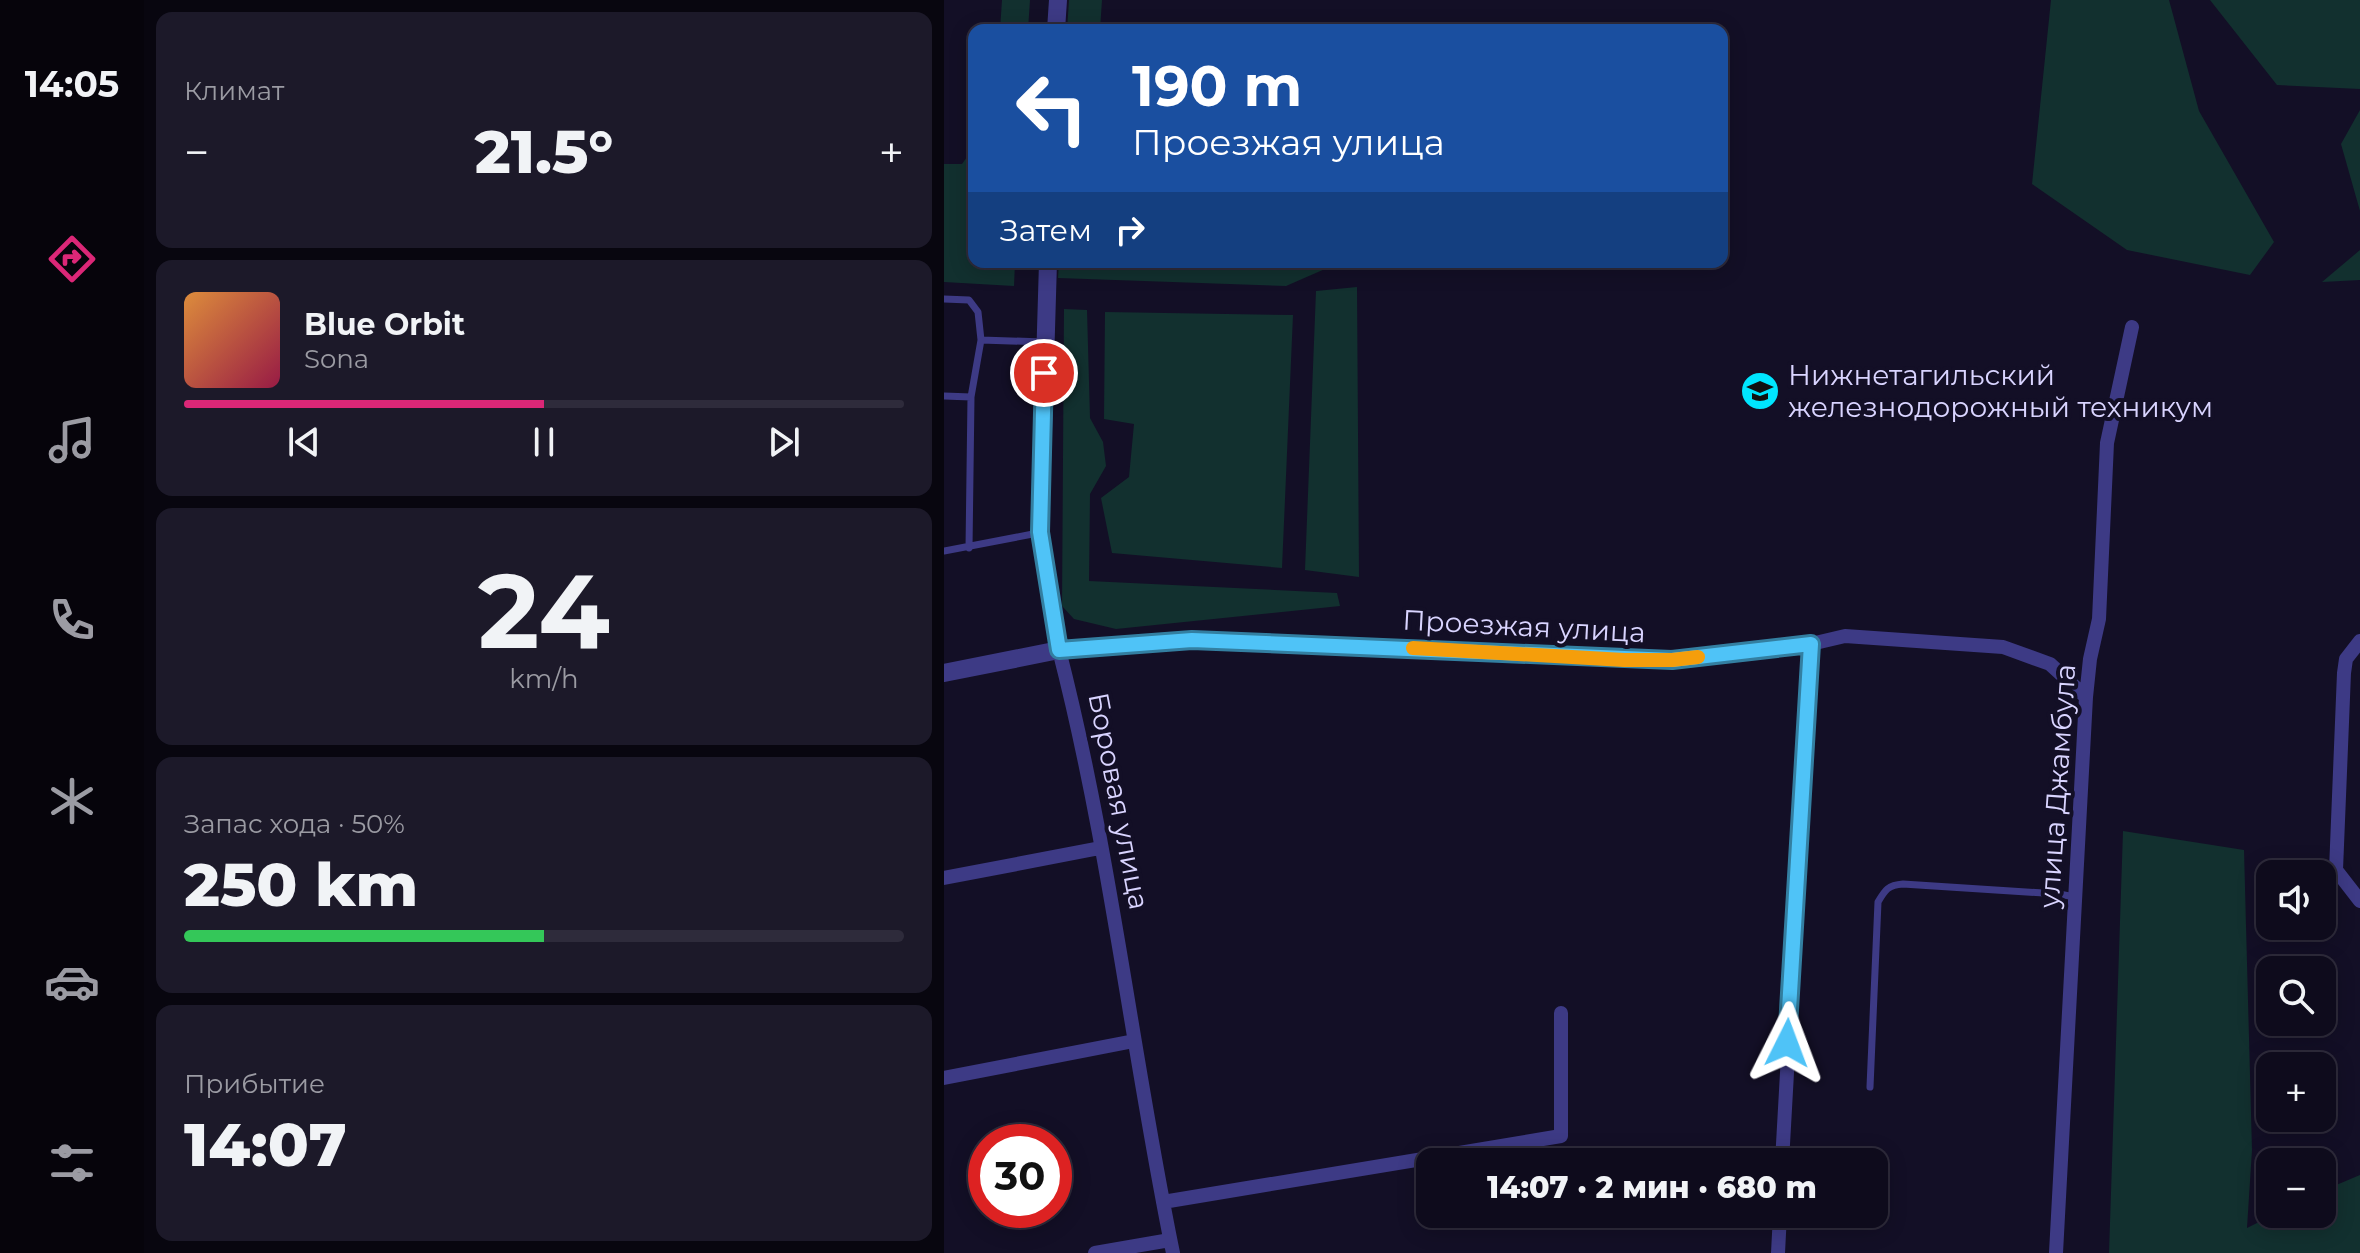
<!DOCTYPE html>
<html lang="ru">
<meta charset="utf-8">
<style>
:root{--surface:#0e0b1c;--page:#1c1929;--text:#f1f3f6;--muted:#9b9ba3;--line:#2e2b3b;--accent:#db2777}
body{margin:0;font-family:Montserrat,sans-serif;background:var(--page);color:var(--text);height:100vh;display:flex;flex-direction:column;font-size:30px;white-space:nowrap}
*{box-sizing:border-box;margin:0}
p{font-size:26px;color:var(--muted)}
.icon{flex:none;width:44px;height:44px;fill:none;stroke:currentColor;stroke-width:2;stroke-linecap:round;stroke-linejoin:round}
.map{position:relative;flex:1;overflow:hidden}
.side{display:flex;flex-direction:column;gap:12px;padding:12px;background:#08060f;width:800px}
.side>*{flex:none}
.top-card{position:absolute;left:24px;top:24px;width:760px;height:244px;border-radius:16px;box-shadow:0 4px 20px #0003,0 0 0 2px var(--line);background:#1a4fa0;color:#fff;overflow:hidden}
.fabs{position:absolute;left:1312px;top:860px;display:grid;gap:16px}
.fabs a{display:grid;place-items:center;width:80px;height:80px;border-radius:16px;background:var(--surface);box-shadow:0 4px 20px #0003,0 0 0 2px var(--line);font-size:40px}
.speed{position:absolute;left:24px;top:1124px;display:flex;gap:16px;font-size:40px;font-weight:700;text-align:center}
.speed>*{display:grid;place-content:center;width:104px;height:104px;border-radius:50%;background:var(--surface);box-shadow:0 4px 20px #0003,0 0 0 2px var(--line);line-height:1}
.speed .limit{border:12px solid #d22;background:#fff;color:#111}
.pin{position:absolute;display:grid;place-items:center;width:68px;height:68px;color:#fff;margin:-34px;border:4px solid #fff;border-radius:50%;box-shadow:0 2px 8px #0007}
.me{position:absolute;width:88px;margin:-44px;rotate:3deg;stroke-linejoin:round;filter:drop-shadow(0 0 6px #0008)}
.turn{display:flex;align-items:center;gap:28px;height:168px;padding:0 32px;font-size:36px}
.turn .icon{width:104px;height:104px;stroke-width:2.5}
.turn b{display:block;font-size:56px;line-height:68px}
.then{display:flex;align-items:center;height:76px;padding:0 32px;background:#0003;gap:16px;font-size:30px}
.big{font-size:60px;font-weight:800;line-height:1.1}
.side .card{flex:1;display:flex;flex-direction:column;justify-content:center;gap:12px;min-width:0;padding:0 28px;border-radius:16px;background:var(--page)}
.side .dial{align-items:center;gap:0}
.dial b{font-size:104px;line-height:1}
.song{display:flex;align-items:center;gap:24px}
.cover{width:96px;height:96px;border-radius:12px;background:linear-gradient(135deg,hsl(30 70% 55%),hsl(340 70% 35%))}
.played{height:8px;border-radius:4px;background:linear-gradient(90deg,var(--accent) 50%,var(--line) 50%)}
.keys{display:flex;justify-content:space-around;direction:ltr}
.heat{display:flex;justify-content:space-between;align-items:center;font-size:44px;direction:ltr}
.charge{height:12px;border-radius:6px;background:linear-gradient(90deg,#34c759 50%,var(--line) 0)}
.trip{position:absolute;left:472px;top:1148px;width:472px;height:80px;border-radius:16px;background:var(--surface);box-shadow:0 4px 20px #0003,0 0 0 2px var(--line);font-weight:800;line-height:80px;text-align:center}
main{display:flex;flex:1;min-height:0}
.tabs{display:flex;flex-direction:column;width:144px;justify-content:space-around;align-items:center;background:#06040b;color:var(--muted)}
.tabs .icon{width:56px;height:56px}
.tabs .current{color:var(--accent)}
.tabs b{font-size:36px;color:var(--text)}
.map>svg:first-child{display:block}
</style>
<main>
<nav class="tabs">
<b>14:05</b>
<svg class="icon current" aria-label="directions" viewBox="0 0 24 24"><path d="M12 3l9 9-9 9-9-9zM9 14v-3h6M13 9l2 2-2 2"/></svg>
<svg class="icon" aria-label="music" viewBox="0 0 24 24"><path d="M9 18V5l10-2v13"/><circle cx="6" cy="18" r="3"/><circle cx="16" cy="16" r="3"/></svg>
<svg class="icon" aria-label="phone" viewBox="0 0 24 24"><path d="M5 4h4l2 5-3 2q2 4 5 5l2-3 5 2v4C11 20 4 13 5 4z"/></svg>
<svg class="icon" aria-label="climate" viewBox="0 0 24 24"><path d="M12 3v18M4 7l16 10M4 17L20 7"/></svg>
<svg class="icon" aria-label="car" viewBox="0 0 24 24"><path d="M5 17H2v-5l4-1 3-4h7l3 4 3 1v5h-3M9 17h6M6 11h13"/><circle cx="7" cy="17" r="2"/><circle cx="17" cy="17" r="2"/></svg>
<svg class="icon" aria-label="filters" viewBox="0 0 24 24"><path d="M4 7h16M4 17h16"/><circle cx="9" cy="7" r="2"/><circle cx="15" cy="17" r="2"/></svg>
</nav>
<section class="side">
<div class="card"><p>Климат</p>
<div class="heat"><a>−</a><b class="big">21.5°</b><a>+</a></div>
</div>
<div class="card">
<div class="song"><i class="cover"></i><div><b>Blue Orbit</b><p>Sona</p></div></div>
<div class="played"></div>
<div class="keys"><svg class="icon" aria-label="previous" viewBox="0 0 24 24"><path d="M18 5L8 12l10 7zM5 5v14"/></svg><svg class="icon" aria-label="pause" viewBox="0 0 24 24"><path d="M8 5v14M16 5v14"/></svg><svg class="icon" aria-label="next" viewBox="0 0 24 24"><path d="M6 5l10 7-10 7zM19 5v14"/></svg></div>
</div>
<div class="card dial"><b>24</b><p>km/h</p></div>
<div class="card"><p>Запас хода · 50%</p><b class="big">250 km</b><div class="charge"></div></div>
<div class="card"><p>Прибытие</p><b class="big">14:07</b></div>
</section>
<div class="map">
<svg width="1416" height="1253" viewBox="0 0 1416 1253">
<rect width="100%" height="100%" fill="#130f26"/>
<path fill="#12302f" d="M58 0H86L84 30H56Z
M125 0H158L156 30H123Z
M1107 0H1225L1255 111 1330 242 1306 275 1183 250 1088 184Z
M1266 0H1416V89L1333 85Z
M1416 110V211L1397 144Z
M30 147V262H71L70 286 0 282V164H18Z
M1416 250V280L1378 282Z
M115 262H397L342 286 114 278Z
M413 287 415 577 361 570 372 291Z
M120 309 143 310 146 418 159 442 162 466 146 494 145 581 393 593 396 606 172 629 130 619 118 606Z
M161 312 349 315 338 568 168 553 157 498 185 477 190 424 160 419Z
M1179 831 1300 850 1308 1150 1303 1228 1331 1214H1378V1191L1416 1175V1253H1165Z"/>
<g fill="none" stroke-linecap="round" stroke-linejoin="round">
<path stroke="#3d3a85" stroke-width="7" d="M0 299 25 300 34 312 37 340
M0 396 27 397
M25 548 27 397 37 340 100 342
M0 551 94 533
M926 1087 934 902C941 890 944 885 959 884L1115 894 1131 897"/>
<path stroke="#3d3a85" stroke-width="14" d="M1416 641 1402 659 1400 673 1392 870 1416 901
M0 878 156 848
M0 1078 190 1041
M838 1162 867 644
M219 1202 617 1136V1013
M151 1253 226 1240
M229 1253C188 1053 166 848 115 650L248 640 728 660 867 644 901 636 1059 647 1106 664 1142 697
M834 1253 836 1214
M1112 1253 1142 697 1146 659 1155 619 1163 443 1188 327"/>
<path stroke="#3d3a85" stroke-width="18" d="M112 30 114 0
M0 673 115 650 96 532 104 262"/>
</g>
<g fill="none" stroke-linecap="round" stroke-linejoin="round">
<defs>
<path id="route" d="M100 373 96 532 115 650 248 640 728 660 867 644 843 1043"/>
</defs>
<use href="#route" stroke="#337fa1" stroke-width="20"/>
<use href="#route" stroke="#4fc3f7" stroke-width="14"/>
<path stroke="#f59e0b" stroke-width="14" d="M469 648 680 660H728L754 657"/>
</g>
<defs>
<symbol id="university-disc" viewBox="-11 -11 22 22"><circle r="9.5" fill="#00e5ff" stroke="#130f26"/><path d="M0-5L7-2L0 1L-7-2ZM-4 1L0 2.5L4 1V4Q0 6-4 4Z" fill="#111"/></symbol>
</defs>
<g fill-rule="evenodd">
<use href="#university-disc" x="794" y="369" width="44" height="44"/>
</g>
<g text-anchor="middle" stroke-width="8" stroke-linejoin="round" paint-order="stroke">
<g font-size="28" fill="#d9d4ff" stroke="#130f26" text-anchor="start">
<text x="844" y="385">Нижнетагильский<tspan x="844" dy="32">железнодорожный техникум</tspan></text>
</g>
<g font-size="28" fill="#d9d4ff" stroke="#130f26">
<text transform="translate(580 626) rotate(3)" y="10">Проезжая улица</text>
<text transform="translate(1113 786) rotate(-86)" y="10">улица Джамбула</text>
<text transform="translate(175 801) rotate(79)" y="10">Боровая улица</text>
</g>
</g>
</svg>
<div class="fabs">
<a><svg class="icon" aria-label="sound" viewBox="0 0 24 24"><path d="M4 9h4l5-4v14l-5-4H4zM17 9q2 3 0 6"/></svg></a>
<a><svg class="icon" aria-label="search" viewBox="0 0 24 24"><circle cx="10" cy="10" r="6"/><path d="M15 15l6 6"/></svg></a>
<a>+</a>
<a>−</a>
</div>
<div class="speed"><div class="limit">30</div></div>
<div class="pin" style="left:100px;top:373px;background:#d93025"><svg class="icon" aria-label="arrive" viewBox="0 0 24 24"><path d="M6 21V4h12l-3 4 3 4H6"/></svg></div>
<svg class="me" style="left:843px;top:1043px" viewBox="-20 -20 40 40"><path d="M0-17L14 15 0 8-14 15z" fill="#4fc3f7" stroke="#fff" stroke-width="4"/></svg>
<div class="trip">14:07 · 2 мин · 680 m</div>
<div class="top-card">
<div class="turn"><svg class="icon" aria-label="left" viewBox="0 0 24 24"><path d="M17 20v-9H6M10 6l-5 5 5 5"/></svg><div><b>190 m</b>Проезжая улица</div></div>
<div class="then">Затем<svg class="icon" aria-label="right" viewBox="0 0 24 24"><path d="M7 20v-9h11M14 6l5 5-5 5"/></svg></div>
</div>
</div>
</main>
